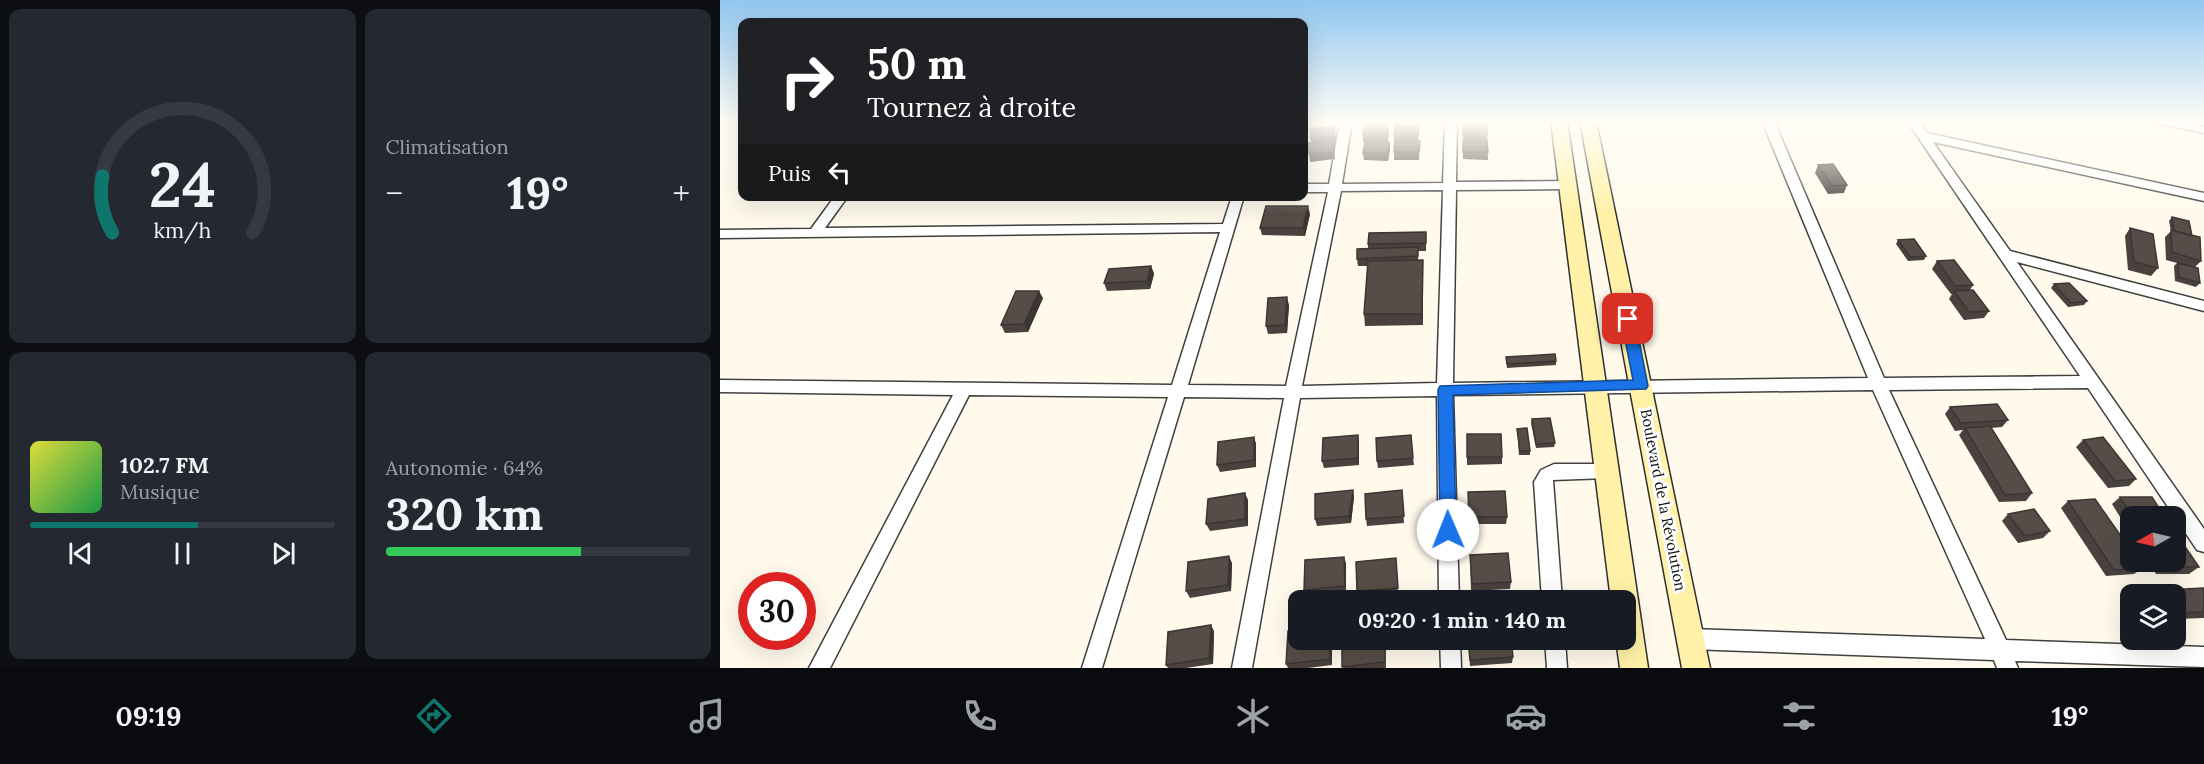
<!DOCTYPE html>
<html lang="fr">
<meta charset="utf-8">
<style>
:root{--surface:#171b24;--page:#242831;--text:#f1f3f6;--muted:#9ea1a6;--line:#363941;--accent:#0f766e}
body{margin:0;font-family:Lora,serif;background:var(--page);color:var(--text);height:100vh;display:flex;flex-direction:column;font-size:22px;white-space:nowrap}
*{box-sizing:border-box;margin:0}
p{font-size:20px;color:var(--muted)}
.icon{flex:none;width:33px;height:33px;fill:none;stroke:currentColor;stroke-width:2;stroke-linecap:round;stroke-linejoin:round}
.map{position:relative;flex:1;overflow:hidden}
.panel{display:flex;flex-direction:column;gap:9px;padding:9px;background:#0d0f14;width:720px}
.panel>*{flex:none}
.banner{position:absolute;left:18px;top:18px;width:570px;height:183px;border-radius:12px;box-shadow:0 6px 24px #0002;background:#202124;color:#fff;overflow:hidden}
.needle{width:39px;rotate:262deg}
.buttons{position:absolute;left:1400px;top:506px;display:grid;gap:12px}
.buttons a{display:grid;place-items:center;width:66px;height:66px;border-radius:12px;background:var(--surface);box-shadow:0 6px 24px #0002;font-size:30px}
.speed{position:absolute;left:18px;top:572px;display:flex;gap:12px;font-size:30px;font-weight:700;text-align:center}
.speed>*{display:grid;place-content:center;width:78px;height:78px;border-radius:50%;background:var(--surface);box-shadow:0 6px 24px #0002;line-height:1}
.speed .limit{border:9px solid #d22;background:#fff;color:#111}
.pin{position:absolute;display:grid;place-items:center;width:51px;height:51px;color:#fff;margin:-26px;border-radius:12px;box-shadow:0 3px 9px #0006}
.me{position:absolute;width:66px;margin:-33px;rotate:359deg;stroke-linejoin:round;filter:drop-shadow(0 0 4px #0008)}
.turn{display:flex;align-items:center;gap:21px;height:126px;padding:0 30px;font-size:27px}
.turn .icon{width:78px;height:78px;stroke-width:2.5}
.turn b{display:block;font-size:42px;line-height:51px}
.then{display:flex;align-items:center;height:57px;padding:0 30px;background:#0003;gap:12px;font-size:22px}
.big{font-size:45px;font-weight:700;line-height:1.1}
.panel .widget{flex:1;display:flex;flex-direction:column;justify-content:center;gap:9px;min-width:0;padding:0 21px;border-radius:12px;background:var(--page)}
.panel .dial{align-items:center;gap:0}
.dial svg{height:156px;overflow:visible;fill:none;stroke:var(--line);stroke-width:7;stroke-linecap:round;text-anchor:middle}
.dial text{fill:var(--text);stroke:none}
.song{display:flex;align-items:center;gap:18px}
.cover{width:72px;height:72px;border-radius:9px;background:linear-gradient(135deg,hsl(60 70% 55%),hsl(140 70% 35%))}
.played{height:6px;border-radius:3px;background:linear-gradient(90deg,var(--accent) 55%,var(--line) 55%)}
.keys{display:flex;justify-content:space-around;direction:ltr}
.heat{display:flex;justify-content:space-between;align-items:center;font-size:33px;direction:ltr}
.charge{height:9px;border-radius:4px;background:linear-gradient(90deg,#34c759 64%,var(--line) 0)}
.panel .tiles{flex:1;display:grid;gap:9px;grid-template-columns:repeat(2,1fr)}
.trip{position:absolute;left:568px;top:590px;width:348px;height:60px;border-radius:12px;background:var(--surface);box-shadow:0 6px 24px #0002;font-weight:700;line-height:60px;text-align:center}
.tab-bar{display:flex;height:96px;justify-content:space-around;align-items:center;background:#090b0e;color:var(--muted)}
.tab-bar .icon{width:42px;height:42px}
.tab-bar .on{color:var(--accent)}
.tab-bar b{font-size:27px;color:var(--text)}
main{display:flex;flex:1;min-height:0}
.map>svg:first-child{display:block}
</style>
<main>
<section class="panel">
<div class="tiles">
<div class="widget dial"><svg viewBox="0 0 100 80">
<path d="M14 69A42 42 0 1 1 86 69"/>
<path d="M14 69A42 42 0 0 1 9 40" stroke="#0f766e"/>
<text x="50" y="56" font-size="32" font-weight="700">24</text>
<text x="50" y="72" font-size="11">km/h</text>
</svg></div>
<div class="widget"><p>Climatisation</p>
<div class="heat"><a>−</a><b class="big">19°</b><a>+</a></div>
</div>
<div class="widget">
<div class="song"><i class="cover"></i><div><b>102.7 FM</b><p>Musique</p></div></div>
<div class="played"></div>
<div class="keys"><svg class="icon" aria-label="previous" viewBox="0 0 24 24"><path d="M18 5L8 12l10 7zM5 5v14"/></svg><svg class="icon" aria-label="pause" viewBox="0 0 24 24"><path d="M8 5v14M16 5v14"/></svg><svg class="icon" aria-label="next" viewBox="0 0 24 24"><path d="M6 5l10 7-10 7zM19 5v14"/></svg></div>
</div>
<div class="widget"><p>Autonomie · 64%</p><b class="big">320 km</b><div class="charge"></div></div>
</div>
</section>
<div class="map">
<svg width="1484" height="668" viewBox="0 0 1484 668">
<rect width="100%" height="100%" fill="#fffaec"/>
<g fill="none" stroke-linecap="round" stroke-linejoin="round">
<defs>
<path id="street" d="M620 121H632L622 184 723 183 725 121H737L736 182 848 181 854 185 848 189 736 190 733 383 1148 378 1042 121H1054L1164 378 1360 376 1187 121H1199L1207 133 1484 193V201L1213 142 1290 251 1484 301V311L1297 262 1484 529V552L1477 550 1368 388 1169 390 1286 640 1484 647V667L1295 661 1298 668H1277L1274 660 970 649 963 646 960 639 963 632 970 629 1265 639 1153 390 733 395 739 600H719L717 396 580 398 532 668H512L564 398 464 397 382 668H362L448 397 249 395 110 668H89L233 395 0 392V380L452 385 500 232 0 238V230L91 229 115 196H128L105 228 503 224 512 196H524L468 385 566 386 608 192H584V184H609ZM723 190 717 383 582 386 621 191Z
M1434 121H1456L1484 127V133L1436 123Z
M834 464H887L893 466 896 471 893 476 887 478 833 480 842 600H822L814 482 821 470Z
M720 639H740L741 668H721Z
M825 639H845L847 668H827Z"/>
<path id="secondary" d="M831 121H847L928 668H900L896 639H906V600H891Z
M860 121H876L990 668H962Z"/>
</defs>
<use href="#street" stroke="#404040" stroke-width="3"/>
<use href="#secondary" stroke="#2f2f2f" stroke-width="3"/>
<use href="#street" fill="#fff" fill-rule="evenodd"/>
<use href="#secondary" fill="#fff1a7" fill-rule="evenodd"/>
</g>
<path fill="#4a423e" d="M743 123H767L768 160 743 159Z
M668 124 669 132 668 142H669L670 149 668 161 644 160 643 153 645 142H643V135Z
M614 126 616 144 614 145 615 159 590 162 589 154 591 143 590 129Z
M699 132 698 141H700L699 160H674V152L675 143H674V135Z
M1098 165 1127 185 1124 193 1108 194 1095 173Z
M590 214 585 236 542 235 540 228Z
M1452 217 1472 236 1481 261 1475 267 1480 283 1476 287 1455 281 1454 266 1457 263 1446 260 1445 237 1451 231 1449 221Z
M1410 228 1438 268 1431 276 1408 270 1405 236Z
M706 232V251H698V260L703 271V325L645 326 644 314 648 266H638L637 259 648 249V244Z
M1178 240 1206 256 1204 260 1188 261 1176 244Z
M1217 261 1253 285 1250 290 1269 311 1264 318 1244 320 1229 299 1232 294H1231L1212 269Z
M431 266 434 274 430 289 387 291 384 283Z
M1334 284 1367 301 1364 305 1348 307 1331 288Z
M323 298 308 332 285 333 281 325Z
M569 305 567 333 548 334 546 326Z
M786 357 836 361V365L787 368Z
M1230 407 1288 420 1282 427 1271 428 1312 493 1306 501 1279 502 1239 435 1243 430 1235 431 1225 414Z
M812 419 835 443 834 447 816 448 811 423Z
M797 429 810 451V455H799Z
M747 434 782 457V464L747 465Z
M534 437 536 444V467L500 472 497 465Z
M1363 440 1416 479 1409 486 1388 488 1356 447Z
M639 442V465L604 468 602 461Z
M693 458 694 465 658 468 657 461Z
M633 490 634 497 631 523 597 526 595 519Z
M682 490 684 523 647 526 646 519Z
M748 492 787 517 786 524H749Z
M1400 497 1444 516H1410V533L1392 504Z
M528 500V526L490 531 486 524Z
M1348 501 1423 568 1414 574 1386 576 1341 508Z
M1288 514 1330 531 1323 538 1298 543 1282 521Z
M750 555 791 582 790 589 751 591Z
M676 558 678 594 638 598 637 591Z
M1428 561H1455L1479 567 1469 574H1436Z
M512 563 511 591 470 598 466 591Z
M626 563V592L586 596 584 590Z
M1484 588V618L1455 619V594H1410V614L1400 598 1409 592Z
M494 631 493 664 466 668H448L446 665Z
M612 639V665L588 668H568L566 664Z
M622 639H665L666 668H623Z
M748 639H791L793 657 792 663 750 666Z"/>
<path fill="#3c3632" d="M669 142 670 149 668 161V153Z
M588 206 590 214 585 236 583 228Z
M703 260V325L702 314Z
M431 266 434 274 430 289 427 281Z
M319 291 323 298 308 332 304 324Z
M567 297 569 305 567 333 565 325Z
M638 435 639 442V465L638 458Z
M534 437 536 444V467L534 460Z
M633 490 634 497 631 523 629 516Z
M525 493 528 500V526L525 519Z
M509 556 512 563 511 591 508 585Z
M624 557 626 563V592L625 586Z
M491 625 494 631 493 664 489 658Z
M610 639H612V665L610 659Z"/>
<path fill="#564d48" stroke="#3c3632" stroke-width="1.5" d="M743 123H767V134H743Z
M644 124H668L667 135H643Z
M675 125H699L698 136 674 135Z
M614 126 615 137 591 139 590 129Z
M613 141 614 152 589 154 588 143Z
M675 141H700L699 152H674Z
M743 141H767L768 152H743Z
M645 142H669L668 153H643Z
M1113 164 1127 185 1112 186 1098 165Z
M546 206H588L583 228H540Z
M1452 217 1469 221 1472 236 1454 231Z
M1410 228 1433 234 1438 268 1414 262Z
M1451 230 1480 237 1481 261 1452 252Z
M706 232V243L648 244 649 233Z
M1194 239 1206 256 1190 257 1178 240Z
M698 247V256L637 259V249Z
M703 260 702 314H644L648 261Z
M1234 260 1253 285 1235 286 1217 261Z
M1458 263 1478 268 1480 283 1459 277Z
M431 266 427 281 384 283 389 269Z
M1349 283 1367 301 1351 303 1334 284Z
M1253 290 1269 311 1249 312 1234 291Z
M296 291H319L304 324 281 325Z
M567 297 565 325 546 326 548 298Z
M835 354 836 361 787 364 786 357Z
M1277 404 1288 420 1241 423 1230 407Z
M830 418 835 443 816 444 812 419Z
M1270 426 1312 493 1285 495 1245 428Z
M807 428 810 451H800L797 429Z
M747 434H781L782 457H747Z
M638 435V458L602 461 603 438Z
M691 435 693 458 657 461 656 438Z
M534 437V460L497 465 498 442Z
M1383 437 1416 479 1395 481 1363 440Z
M633 490 629 516 595 519V494Z
M682 490 684 516 646 519 645 494Z
M785 491 787 517H749L748 492Z
M525 493V519L486 524 488 499Z
M1400 497H1432L1444 516H1412Z
M1375 499 1410 549V561H1418L1423 568 1394 570 1348 501Z
M1314 509 1330 531 1305 536 1288 514Z
M1455 532 1479 567H1445L1441 561H1455Z
M788 553 791 582 752 584 750 555Z
M509 556 508 585 466 591 468 562Z
M624 557 625 586 584 590 585 560Z
M676 558 678 588 637 591 636 562Z
M1484 588V612L1455 613V594H1410L1409 592Z
M491 625 489 658 446 665 448 632Z
M579 630V639H610V659L566 664 568 631Z
M622 639H665V662L622 667Z
M748 639H791L793 657 750 660Z"/>
<linearGradient id="sky" x2="0" y2="1"><stop stop-color="#90c6f0"/><stop offset="0.57" stop-color="#fffdf6"/><stop offset="1" stop-color="#fffdf6" stop-opacity="0"/></linearGradient>
<rect width="1484" height="214" fill="url(#sky)"/>
<path fill="#1a73e8" stroke="#114b97" stroke-width="1.5" d="M908 315 915 319 928 386 926 389 733 395 736 530 734 535 728 537 722 535 720 530 718 390 720 386 913 380 901 319Z"/>
<g text-anchor="middle" stroke-width="6" stroke-linejoin="round" paint-order="stroke">
<g font-size="15" fill="#0d0d0d" stroke="#fff">
<text transform="translate(943 500) rotate(79)" y="5">Boulevard de la Révolution</text>
</g>
</g>
</svg>
<div class="buttons">
<a><svg class="needle" viewBox="-14 -14 28 28"><path d="M0-13l5 13h-10z" fill="#e53935"/><path d="M0 13l5-13h-10z" fill="#9ea1a6"/></svg></a>
<a><svg class="icon" aria-label="layers" viewBox="0 0 24 24"><path d="M12 4l9 5-9 5-9-5zM3 14l9 5 9-5"/></svg></a>
</div>
<div class="speed"><div class="limit">30</div></div>
<div class="pin" style="left:908px;top:319px;background:#d93025"><svg class="icon" aria-label="arrive" viewBox="0 0 24 24"><path d="M6 21V4h12l-3 4 3 4H6"/></svg></div>
<svg class="me" style="left:728px;top:530px" viewBox="-20 -20 40 40"><circle r="19" fill="#fff"/><path d="M0-13L10 11 0 6-10 11z" fill="#1a73e8"/></svg>
<div class="trip">09:20 · 1 min · 140 m</div>
<div class="banner">
<div class="turn"><svg class="icon" aria-label="right" viewBox="0 0 24 24"><path d="M7 20v-9h11M14 6l5 5-5 5"/></svg><div><b>50 m</b>Tournez à droite</div></div>
<div class="then">Puis<svg class="icon" aria-label="left" viewBox="0 0 24 24"><path d="M17 20v-9H6M10 6l-5 5 5 5"/></svg></div>
</div>
</div>
</main>
<nav class="tab-bar">
<b>09:19</b>
<svg class="icon on" aria-label="directions" viewBox="0 0 24 24"><path d="M12 3l9 9-9 9-9-9zM9 14v-3h6M13 9l2 2-2 2"/></svg>
<svg class="icon" aria-label="music" viewBox="0 0 24 24"><path d="M9 18V5l10-2v13"/><circle cx="6" cy="18" r="3"/><circle cx="16" cy="16" r="3"/></svg>
<svg class="icon" aria-label="phone" viewBox="0 0 24 24"><path d="M5 4h4l2 5-3 2q2 4 5 5l2-3 5 2v4C11 20 4 13 5 4z"/></svg>
<svg class="icon" aria-label="climate" viewBox="0 0 24 24"><path d="M12 3v18M4 7l16 10M4 17L20 7"/></svg>
<svg class="icon" aria-label="car" viewBox="0 0 24 24"><path d="M5 17H2v-5l4-1 3-4h7l3 4 3 1v5h-3M9 17h6M6 11h13"/><circle cx="7" cy="17" r="2"/><circle cx="17" cy="17" r="2"/></svg>
<svg class="icon" aria-label="filters" viewBox="0 0 24 24"><path d="M4 7h16M4 17h16"/><circle cx="9" cy="7" r="2"/><circle cx="15" cy="17" r="2"/></svg>
<b>19°</b>
</nav>
